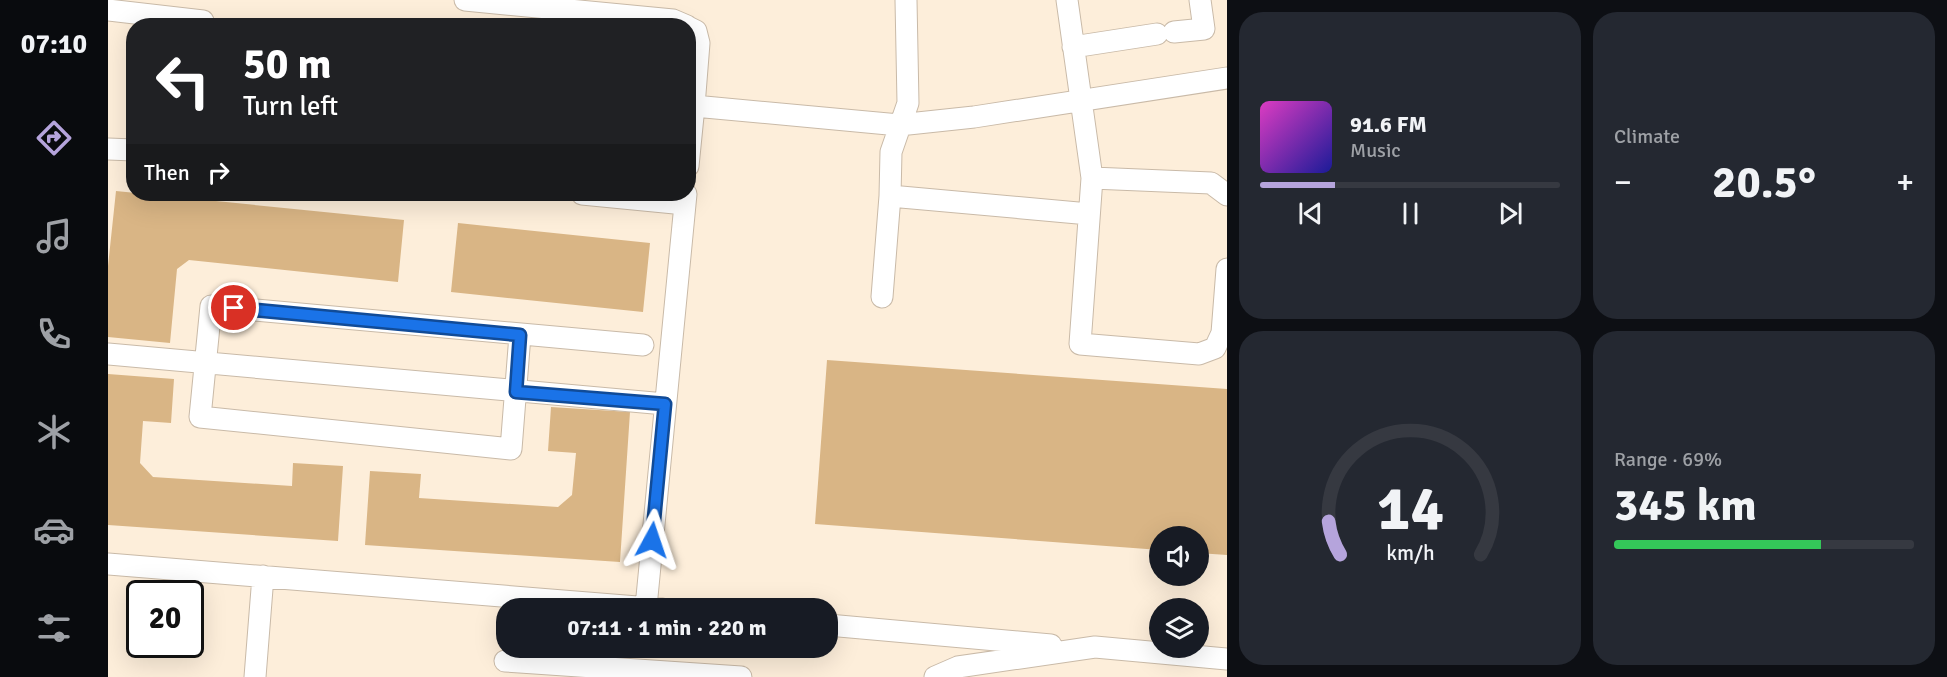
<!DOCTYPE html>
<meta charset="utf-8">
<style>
:root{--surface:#171b24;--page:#242831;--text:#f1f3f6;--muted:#9ea1a6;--line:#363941;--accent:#b5a4dc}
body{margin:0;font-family:Signika,sans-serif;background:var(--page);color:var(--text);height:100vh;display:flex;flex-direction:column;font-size:22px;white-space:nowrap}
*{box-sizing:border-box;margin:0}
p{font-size:20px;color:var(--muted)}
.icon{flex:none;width:33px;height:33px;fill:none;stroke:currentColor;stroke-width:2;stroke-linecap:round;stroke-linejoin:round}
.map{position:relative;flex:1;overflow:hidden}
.sheet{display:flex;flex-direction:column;gap:12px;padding:12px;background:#0d0f14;width:720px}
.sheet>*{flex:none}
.guide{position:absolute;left:18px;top:18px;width:570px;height:183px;border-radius:24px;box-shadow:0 6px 24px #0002;background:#202124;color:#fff;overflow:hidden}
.fabs{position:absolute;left:1041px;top:526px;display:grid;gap:12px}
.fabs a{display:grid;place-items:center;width:60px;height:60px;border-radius:50%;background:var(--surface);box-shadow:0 6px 24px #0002;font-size:30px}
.speed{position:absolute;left:18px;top:580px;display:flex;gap:12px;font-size:30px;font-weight:700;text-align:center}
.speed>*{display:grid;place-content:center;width:78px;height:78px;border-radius:50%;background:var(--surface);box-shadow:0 6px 24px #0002;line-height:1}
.speed .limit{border:3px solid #111;border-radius:9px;background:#fff;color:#111}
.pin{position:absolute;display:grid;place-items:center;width:51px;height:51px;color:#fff;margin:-26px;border:3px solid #fff;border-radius:50%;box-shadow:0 2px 6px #0007}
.me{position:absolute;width:66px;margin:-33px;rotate:5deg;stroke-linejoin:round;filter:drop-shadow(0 0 4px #0008)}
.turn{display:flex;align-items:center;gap:21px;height:126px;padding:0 18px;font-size:27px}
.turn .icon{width:78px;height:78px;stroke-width:2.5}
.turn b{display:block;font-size:42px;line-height:51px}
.then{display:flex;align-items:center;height:57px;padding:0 18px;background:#0003;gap:12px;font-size:22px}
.big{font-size:45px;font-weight:700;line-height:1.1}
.sheet .widget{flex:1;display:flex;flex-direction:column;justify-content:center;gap:9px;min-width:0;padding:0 21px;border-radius:24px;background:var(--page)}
.sheet .dial{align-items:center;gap:0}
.dial svg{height:156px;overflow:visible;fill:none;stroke:var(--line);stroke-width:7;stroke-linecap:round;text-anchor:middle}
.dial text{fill:var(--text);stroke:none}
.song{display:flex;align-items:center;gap:18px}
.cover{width:72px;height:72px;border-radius:9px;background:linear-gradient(135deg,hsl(310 70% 55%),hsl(240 70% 35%))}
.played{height:6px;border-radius:3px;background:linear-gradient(90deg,var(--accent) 25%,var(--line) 25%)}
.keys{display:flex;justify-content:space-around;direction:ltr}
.heat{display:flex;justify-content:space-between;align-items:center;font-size:33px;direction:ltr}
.charge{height:9px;border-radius:4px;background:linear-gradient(90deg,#34c759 69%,var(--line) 0)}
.sheet .tiles{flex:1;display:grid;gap:12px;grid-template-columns:repeat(2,1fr)}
.trip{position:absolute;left:388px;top:598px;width:342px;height:60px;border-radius:24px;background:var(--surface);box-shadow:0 6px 24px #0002;font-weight:700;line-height:60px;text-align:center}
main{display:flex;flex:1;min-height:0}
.tabs{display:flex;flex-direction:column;width:108px;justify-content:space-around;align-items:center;background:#090b0e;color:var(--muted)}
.tabs .icon{width:42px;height:42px}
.tabs .current{color:var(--accent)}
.tabs b{font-size:27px;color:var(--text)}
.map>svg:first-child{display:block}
</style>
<main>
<nav class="tabs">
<b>07:10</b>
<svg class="icon current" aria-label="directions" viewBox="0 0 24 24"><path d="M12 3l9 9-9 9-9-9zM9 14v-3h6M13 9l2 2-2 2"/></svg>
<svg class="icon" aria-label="music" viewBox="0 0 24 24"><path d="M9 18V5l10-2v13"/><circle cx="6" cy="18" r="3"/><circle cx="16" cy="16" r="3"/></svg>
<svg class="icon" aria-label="phone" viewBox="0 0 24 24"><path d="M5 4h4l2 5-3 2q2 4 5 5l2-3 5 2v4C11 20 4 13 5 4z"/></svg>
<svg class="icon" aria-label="climate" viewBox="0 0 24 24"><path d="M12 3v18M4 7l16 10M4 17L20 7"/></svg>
<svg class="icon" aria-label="car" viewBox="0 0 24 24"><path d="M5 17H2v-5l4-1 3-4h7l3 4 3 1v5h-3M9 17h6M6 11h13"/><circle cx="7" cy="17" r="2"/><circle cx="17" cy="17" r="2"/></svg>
<svg class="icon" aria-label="filters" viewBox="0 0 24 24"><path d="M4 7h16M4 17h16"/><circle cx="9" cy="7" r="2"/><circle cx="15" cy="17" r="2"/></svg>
</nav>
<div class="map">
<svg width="1119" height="677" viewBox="0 0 1119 677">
<rect width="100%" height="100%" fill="#fdeeda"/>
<path fill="#d9b585" d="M8 191 296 220 290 282 81 260 69 269 62 343 0 337V266Z
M350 223 542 243 535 312 343 292Z
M719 360 1119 389V555L1090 553V537H1052V550L707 524Z
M0 374 66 379 63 423 35 421 32 463 45 477 184 486 185 463 235 466 230 541 0 525Z
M443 407 522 412 512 562 257 545 262 471 313 474 311 498 450 507 464 495 468 453 440 451Z"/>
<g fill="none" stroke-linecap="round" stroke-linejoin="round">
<defs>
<path id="minor" d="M357 0 565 20 579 26
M798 0 800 103 783 152 782 196 981 214
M959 0 984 178 972 344 1091 354 1107 348 1114 333 1119 269
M0 10 95 21
M580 27 588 31 591 43 586 106 791 125 866 117 1119 78
M1066 32 1096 29 1092 0
M965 47 1049 34
M0 149 26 150
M580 166 586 106
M984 178 1103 183 1119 195
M474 194 577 204
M774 297 782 196
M412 335 403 449 92 417 103 306 535 345
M0 354 557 404
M0 564 554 609
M538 607 578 194
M720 625 943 645
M397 661 633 677
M147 677 155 576
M827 677 850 667 987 647 1119 659"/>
</defs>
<use href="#minor" stroke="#c9baa8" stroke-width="23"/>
<use href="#minor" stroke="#fff" stroke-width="21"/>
</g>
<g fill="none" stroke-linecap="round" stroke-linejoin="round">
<defs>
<path id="route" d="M126 308 412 335 408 392 557 404 544 540"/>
</defs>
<use href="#route" stroke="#114b97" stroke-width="15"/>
<use href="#route" stroke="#1a73e8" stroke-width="10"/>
</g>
</svg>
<div class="fabs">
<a><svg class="icon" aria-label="sound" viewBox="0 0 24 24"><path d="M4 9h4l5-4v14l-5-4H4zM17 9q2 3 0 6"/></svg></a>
<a><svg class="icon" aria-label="layers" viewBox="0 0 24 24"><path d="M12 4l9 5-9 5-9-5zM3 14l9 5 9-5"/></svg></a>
</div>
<div class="speed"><div class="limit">20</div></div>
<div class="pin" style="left:126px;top:308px;background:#d93025"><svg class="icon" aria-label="arrive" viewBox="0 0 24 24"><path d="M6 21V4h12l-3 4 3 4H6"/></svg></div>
<svg class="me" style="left:544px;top:540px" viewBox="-20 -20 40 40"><path d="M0-17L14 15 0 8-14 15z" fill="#1a73e8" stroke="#fff" stroke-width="4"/></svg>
<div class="trip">07:11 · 1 min · 220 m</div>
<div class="guide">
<div class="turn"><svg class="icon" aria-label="left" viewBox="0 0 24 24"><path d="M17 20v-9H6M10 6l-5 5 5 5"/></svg><div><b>50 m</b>Turn left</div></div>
<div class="then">Then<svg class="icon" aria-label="right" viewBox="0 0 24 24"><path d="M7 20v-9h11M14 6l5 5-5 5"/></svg></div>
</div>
</div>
<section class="sheet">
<div class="tiles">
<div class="widget">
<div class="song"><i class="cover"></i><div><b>91.6 FM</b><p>Music</p></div></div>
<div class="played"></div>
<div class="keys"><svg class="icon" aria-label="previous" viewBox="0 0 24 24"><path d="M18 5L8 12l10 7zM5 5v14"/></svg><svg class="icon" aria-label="pause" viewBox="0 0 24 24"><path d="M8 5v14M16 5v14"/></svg><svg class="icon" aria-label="next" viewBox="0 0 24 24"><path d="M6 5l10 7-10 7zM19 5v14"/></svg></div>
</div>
<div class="widget"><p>Climate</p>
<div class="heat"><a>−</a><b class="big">20.5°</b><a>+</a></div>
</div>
<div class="widget dial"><svg viewBox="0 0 100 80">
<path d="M14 69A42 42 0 1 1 86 69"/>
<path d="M14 69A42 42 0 0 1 8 52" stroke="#b5a4dc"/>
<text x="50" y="56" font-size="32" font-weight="700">14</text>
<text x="50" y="72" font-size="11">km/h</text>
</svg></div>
<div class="widget"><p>Range · 69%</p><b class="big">345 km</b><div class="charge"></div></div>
</div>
</section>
</main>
